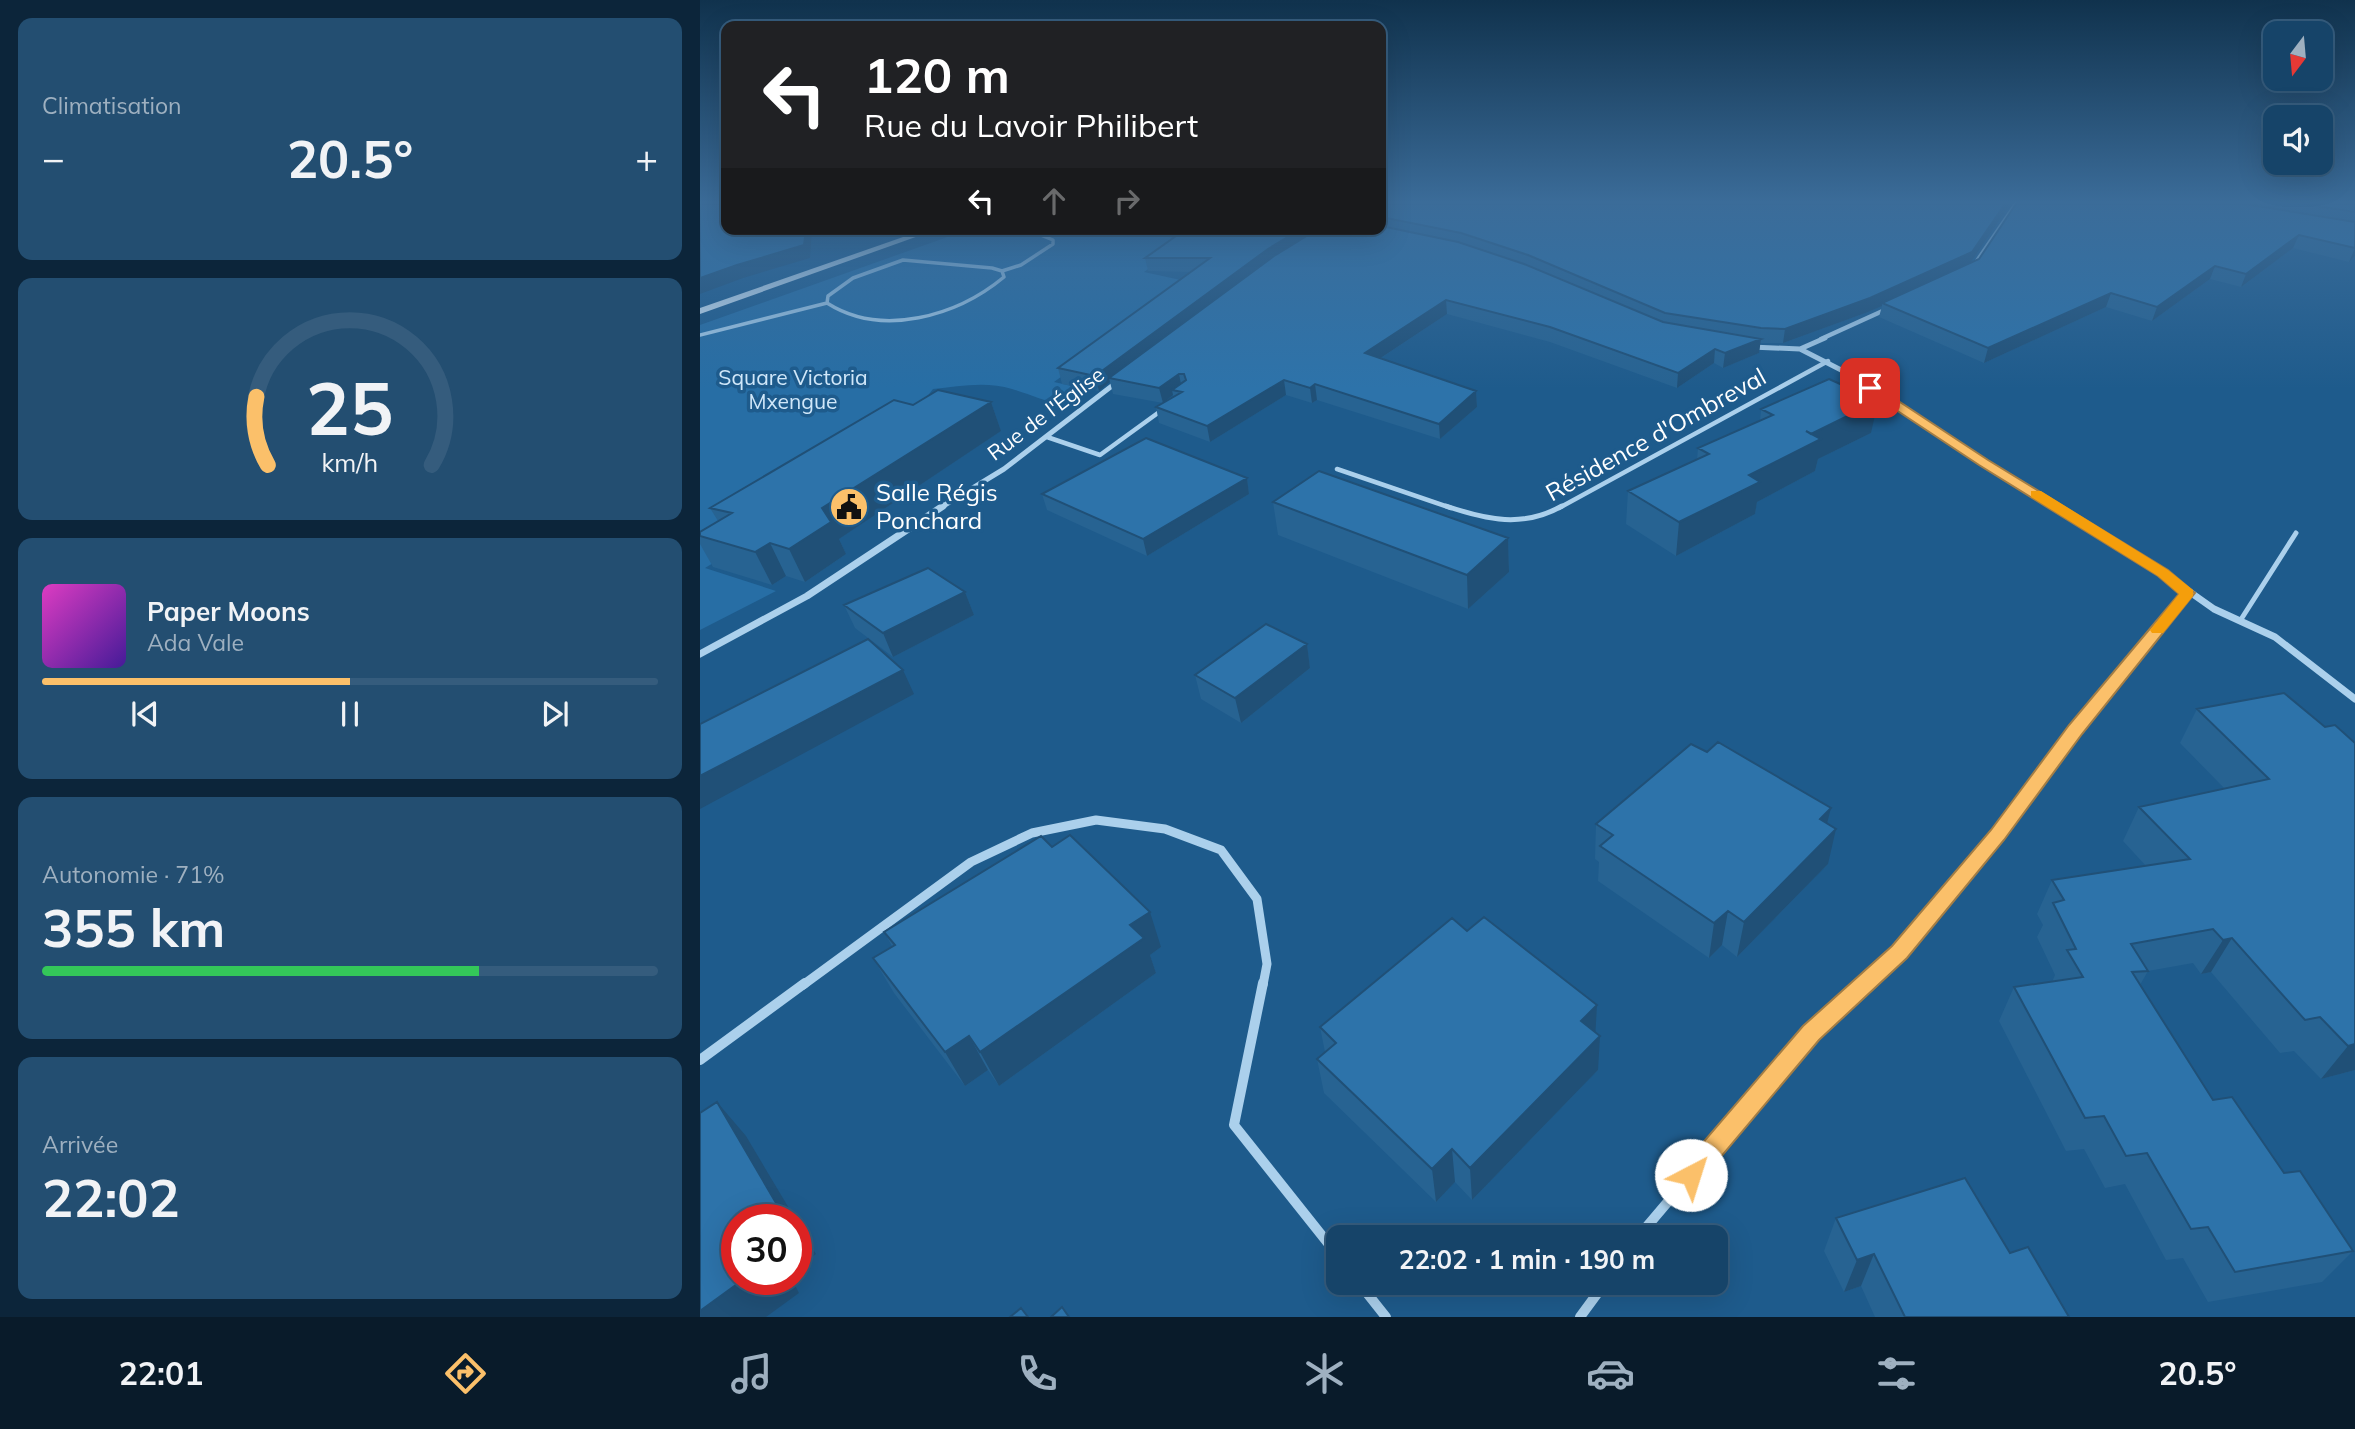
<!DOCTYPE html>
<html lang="fr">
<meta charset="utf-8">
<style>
:root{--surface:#164469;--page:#234e71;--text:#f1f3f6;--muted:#9eb0c0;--line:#355c7d;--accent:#fbc06a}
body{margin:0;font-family:Mulish,sans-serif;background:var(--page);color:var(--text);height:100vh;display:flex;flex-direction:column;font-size:26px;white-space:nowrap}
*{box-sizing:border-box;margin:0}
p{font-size:23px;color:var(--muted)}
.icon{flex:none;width:38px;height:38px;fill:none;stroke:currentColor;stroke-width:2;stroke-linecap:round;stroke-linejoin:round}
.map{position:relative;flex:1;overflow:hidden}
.sheet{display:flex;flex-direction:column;gap:18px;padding:18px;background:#0c253a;width:700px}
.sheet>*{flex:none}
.hud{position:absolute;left:21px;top:21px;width:665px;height:214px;border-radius:14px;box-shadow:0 7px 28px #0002,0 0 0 2px var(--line);background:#202124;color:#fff;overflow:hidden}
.needle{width:46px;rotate:196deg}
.buttons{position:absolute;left:1563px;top:21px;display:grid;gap:14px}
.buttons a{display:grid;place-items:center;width:70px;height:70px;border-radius:14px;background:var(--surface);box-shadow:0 7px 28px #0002,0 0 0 2px var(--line);font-size:35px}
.speed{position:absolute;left:21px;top:1204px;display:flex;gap:14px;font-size:35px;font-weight:700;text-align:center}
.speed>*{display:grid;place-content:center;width:91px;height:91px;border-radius:50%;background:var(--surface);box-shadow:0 7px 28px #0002,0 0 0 2px var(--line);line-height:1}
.speed .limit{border:10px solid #d22;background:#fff;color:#111}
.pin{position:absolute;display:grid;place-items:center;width:60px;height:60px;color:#fff;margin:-30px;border-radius:14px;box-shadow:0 4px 10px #0006}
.me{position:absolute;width:77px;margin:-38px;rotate:40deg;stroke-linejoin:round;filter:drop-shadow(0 0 5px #0008)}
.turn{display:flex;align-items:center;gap:24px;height:147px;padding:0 28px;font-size:32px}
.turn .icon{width:91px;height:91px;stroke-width:2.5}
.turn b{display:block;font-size:49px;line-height:60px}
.lanes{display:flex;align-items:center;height:66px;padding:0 28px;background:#0003;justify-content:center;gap:35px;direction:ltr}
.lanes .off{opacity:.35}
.big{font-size:52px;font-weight:700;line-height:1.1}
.sheet .tile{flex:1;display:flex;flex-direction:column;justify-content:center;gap:10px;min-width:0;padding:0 24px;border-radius:14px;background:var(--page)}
.sheet .dial{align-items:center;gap:0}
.dial svg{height:182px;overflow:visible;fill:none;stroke:var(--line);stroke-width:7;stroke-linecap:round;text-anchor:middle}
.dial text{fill:var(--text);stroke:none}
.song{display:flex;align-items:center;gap:21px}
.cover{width:84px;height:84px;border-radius:10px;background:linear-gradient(135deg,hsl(310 70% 55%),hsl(260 70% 35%))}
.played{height:7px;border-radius:4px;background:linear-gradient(90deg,var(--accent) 50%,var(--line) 50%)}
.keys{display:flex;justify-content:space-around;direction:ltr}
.heat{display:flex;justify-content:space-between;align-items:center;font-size:38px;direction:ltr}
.charge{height:10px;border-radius:5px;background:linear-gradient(90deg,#34c759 71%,var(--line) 0)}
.trip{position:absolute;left:626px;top:1225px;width:402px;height:70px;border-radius:14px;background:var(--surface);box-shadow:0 7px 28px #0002,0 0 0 2px var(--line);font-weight:700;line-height:70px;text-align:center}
.tabs{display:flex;height:112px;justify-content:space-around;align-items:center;background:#091b2a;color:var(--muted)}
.tabs .icon{width:49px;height:49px}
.tabs .current{color:var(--accent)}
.tabs b{font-size:32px;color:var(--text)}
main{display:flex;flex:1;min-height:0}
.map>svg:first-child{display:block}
</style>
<main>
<section class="sheet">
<div class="tile"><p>Climatisation</p>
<div class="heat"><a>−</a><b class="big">20.5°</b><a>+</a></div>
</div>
<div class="tile dial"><svg viewBox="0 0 100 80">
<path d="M14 69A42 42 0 1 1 86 69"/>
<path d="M14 69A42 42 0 0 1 9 39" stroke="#fbc06a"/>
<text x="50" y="56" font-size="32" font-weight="700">25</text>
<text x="50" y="72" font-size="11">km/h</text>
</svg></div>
<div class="tile">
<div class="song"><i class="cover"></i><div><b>Paper Moons</b><p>Ada Vale</p></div></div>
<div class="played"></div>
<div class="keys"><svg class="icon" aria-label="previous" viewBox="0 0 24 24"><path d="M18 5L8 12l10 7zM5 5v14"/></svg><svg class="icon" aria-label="pause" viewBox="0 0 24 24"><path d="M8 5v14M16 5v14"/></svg><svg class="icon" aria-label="next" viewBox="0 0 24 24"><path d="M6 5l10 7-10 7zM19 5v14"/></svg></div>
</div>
<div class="tile"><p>Autonomie · 71%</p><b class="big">355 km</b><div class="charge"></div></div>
<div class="tile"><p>Arrivée</p><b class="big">22:02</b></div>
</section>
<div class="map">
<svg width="1655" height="1317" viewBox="0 0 1655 1317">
<rect width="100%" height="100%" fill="#1e5b8c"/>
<path fill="#276ea5" d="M270 229H408L490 240 444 272 490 282 354 382 381 388 361 404C343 401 330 394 312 389 287 381 259 386 233 389L226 398 44 544 5 568 76 591 0 630V325Z"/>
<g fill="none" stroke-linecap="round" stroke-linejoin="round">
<path stroke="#abd0ec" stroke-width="3.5" d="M203 260 292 268 302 271 304 277C257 316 182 338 127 303L128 296 153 278Z
M302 271 321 265 353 244V240L326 229
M0 335 127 303"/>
<path stroke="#abd0ec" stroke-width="4.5" d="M347 437 400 455 462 410
M637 469 751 508
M859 508 1128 361"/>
<path stroke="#abd0ec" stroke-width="5" d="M746 506C787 520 823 528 862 506
M1540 621 1596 533"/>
<path stroke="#abd0ec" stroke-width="4.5" d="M1275 264 1316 204
M1121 339 1187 309"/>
<path stroke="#abd0ec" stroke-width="5" d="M1051 347 1100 349 1125 338
M1100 349 1147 373 1357 508
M240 508 304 469 417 382"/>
<path stroke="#abd0ec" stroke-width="7" d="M1354 506 1463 573 1514 609 1575 637 1655 699
M0 654 107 596 243 506
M1383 719 1488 593"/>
<path stroke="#abd0ec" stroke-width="9" d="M103 985 271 862 332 833 396 820 465 829 521 850 557 899 567 964 563 985
M1163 985 1199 952 1298 835 1384 718"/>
<path stroke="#abd0ec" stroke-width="10" d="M563 983 534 1125 639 1257
M0 1060 105 983
M938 1237 1111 1033 1165 983
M659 1283 686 1317
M880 1317 905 1283"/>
<path fill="#d7eaf9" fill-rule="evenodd" d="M226 229H238L0 314V308Z"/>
</g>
<path fill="#276392" d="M681 204 1271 262 1279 259 1316 204H1655V256L1649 262 1593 248 1541 287 1510 279 1452 321 1406 307 1284 363 1179 317 1182 306 1168 312 1083 343H1060L1059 353 1023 368 1014 363 977 388 850 342 747 314 681 358 776 391 777 407 740 439 617 400 612 403 586 395 510 442 459 423 456 407 474 397 473 395 463 403 413 394 410 382 399 391 362 384 358 368 492 272 448 271 445 258 681 229Z
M291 402 301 431 139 539 146 554 105 582 86 576 72 585 13 567 0 544V532L18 521 10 508 213 405Z
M1061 409 1171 433 1118 459 1115 471 1057 502 1055 514 976 556 926 524 928 491 997 460 998 448 1060 421Z
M547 478 549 494 447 556 347 510 342 494Z
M573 502 808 538 809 572 768 609 578 535Z
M265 592 274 615 193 657 155 628 144 605Z
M607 644 610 668 541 723 501 699 495 675Z
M1584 693 1655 1070 1621 1079 1594 1051 1580 1053 1511 972 1501 974 1493 963 1448 971 1440 985 1513 1100 1584 1173 1653 1251 1622 1282 1508 1302 1483 1258 1466 1260 1425 1184 1405 1188 1384 1149 1366 1151 1299 1021 1314 987 1352 982 1355 975 1337 937 1343 925 1337 914 1352 880 1446 866 1423 841 1439 807 1525 789 1480 743 1497 709Z
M1127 823 1128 864 1037 957 1022 945 1009 958 898 881 899 862 895 859 896 824Z
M184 932 461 947 450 955 456 973 299 1086 288 1070 265 1086 194 993 173 958 192 946Z
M620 1027 895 1032 898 1070 772 1200 755 1182 736 1202 624 1093 617 1059 625 1052Z
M1136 1218 1310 1253 1369 1317H1175L1161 1286 1144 1292 1124 1251Z"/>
<path fill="#205077" d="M1305 204H1310L1269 265 1182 303V306L1168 312 1083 343 1085 329Z
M106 229H112L110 258 43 278 0 294V278Z
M601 229H623L409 378 410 382 399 391 395 376 568 249Z
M1599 235 1593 248 1541 287 1546 274Z
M1655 248V256L1649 262Z
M1515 266 1510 279 1452 321 1457 307Z
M1411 293 1406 307 1284 363 1288 348Z
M746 300 747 314 667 367 665 353Z
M1061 339 1059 353 1023 368 1025 353Z
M1015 349 1014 363 977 388 978 373Z
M479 374 482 389 472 390 473 395 463 403 459 388Z
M584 380 586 395 510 442 507 426Z
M615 384 617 400 612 403 610 388Z
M776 391 777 407 740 439 739 424Z
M1178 401 1171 433 1118 459 1115 471 1057 502 1055 514 976 556 979 522 1111 434Z
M291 402 301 431 139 539 146 554 105 582 89 549 122 508Z
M547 478 549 494 447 556 443 539Z
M808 538 809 572 768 609 767 575Z
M70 543 86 576 72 585 55 552Z
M265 592 274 615 193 657 183 633Z
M607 644 610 668 541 723 535 698Z
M203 670 214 694 0 809V776Z
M1131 808 1122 843 1120 819Z
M1136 829 1128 864 1037 957 1044 922Z
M1028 911 1022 945 1009 958 1014 923Z
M450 912 461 947 450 955 456 973 299 1086 280 1052 430 925Z
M1532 938 1511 972 1501 974 1523 940Z
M897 1005 895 1040 881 1021Z
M269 1036 288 1070 265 1086 245 1052Z
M900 1036 898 1070 772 1200 770 1168Z
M1655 1044V1070L1621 1079 1648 1046Z
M17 1102 46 1136 96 1220H86Z
M752 1149 755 1182 736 1202 732 1169Z
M96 1221 116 1254 96 1268Z
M1174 1254 1161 1286 1144 1292 1157 1260Z
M44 1279H92L99 1293 66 1317H0V1311Z"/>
<path fill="#2d73aa" stroke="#205077" stroke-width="2" d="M0 204H26V229H106L104 245 37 265 0 278Z
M681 204H1305L1272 252 1170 298 1085 329 1061 328 965 313 828 255 761 233 681 217Z
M1316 204H1545L1655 222V248L1599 235 1546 274 1515 266 1457 307 1411 293 1288 348 1182 303 1279 259Z
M1604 204H1655V212Z
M681 226 758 242 824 264 963 322 1061 339 1025 353 1015 349 978 373 850 327 746 300 665 353 776 391 739 424 615 384 610 388 584 380 507 426 456 407 482 392 472 390 486 380 484 374H479L459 388 409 378 574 256 618 229H681Z
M486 229H601L568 249 395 376 358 368 510 258H445Z
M1129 379 1178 401 1111 434 1106 431 1121 439 1049 475 1060 482 979 522 928 491 1009 454 998 448 1073 415 1061 409Z
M238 390 291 402 122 508 131 522 89 549 70 543 55 552 0 536V532L32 513 10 508 194 400 213 405Z
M446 438 547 478 443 539 342 494Z
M619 471 808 538 767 575 573 502Z
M228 568 265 592 183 633 144 605Z
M566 624 607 644 535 698 495 675Z
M168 639 203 670 0 776V724Z
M1584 693 1625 727 1635 725 1655 743V1044L1648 1046 1620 1017 1605 1020 1532 938 1523 940 1513 929 1431 944 1448 971 1432 972 1513 1100 1532 1097 1584 1173 1600 1171 1653 1251 1535 1272 1508 1227 1491 1229 1447 1153 1426 1156 1404 1116 1385 1118 1314 987 1383 977 1367 950 1376 949 1353 903 1364 900 1352 880 1490 859 1439 807 1569 779 1497 709Z
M1018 742 1131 808 1120 819 1136 829 1044 922 1028 911 1014 923 900 846 913 835 896 824 991 744 1007 752Z
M370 835 450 912 430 925 444 938 280 1052 269 1036 245 1052 173 958 195 945 184 932 341 836 352 847Z
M784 917 897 1005 881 1021 900 1036 770 1168 752 1149 732 1169 617 1059 636 1043 620 1027 752 918 767 931Z
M17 1102 86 1220H37V1279H44L0 1311V1113Z
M1265 1178 1310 1253 1328 1247 1369 1317H1205L1174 1254 1157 1260 1136 1218Z
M362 1307 369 1317H351Z
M321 1308 328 1317H310Z"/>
<linearGradient id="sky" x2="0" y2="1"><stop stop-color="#10324d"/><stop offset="0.52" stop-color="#3b6c99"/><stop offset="1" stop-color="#3b6c99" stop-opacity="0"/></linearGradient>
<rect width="1655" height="389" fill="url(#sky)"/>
<path fill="#fbc06a" stroke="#a37d45" stroke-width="2" d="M1166 385H1174L1288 460 1468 570 1495 593 1382 734 1304 840 1207 958 1119 1040 999 1183 991 1187 982 1183 979 1175 982 1167 1103 1026 1192 946 1291 830 1369 725 1479 594 1458 576 1279 465 1166 390Z"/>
<path fill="#f59e0b" d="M1331 491H1341L1468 570 1493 590V596L1463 633H1452L1450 630 1479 594 1458 576 1331 497Z"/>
<defs>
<symbol id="civic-disc" viewBox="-11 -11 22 22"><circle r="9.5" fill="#fbc06a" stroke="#1e5b8c"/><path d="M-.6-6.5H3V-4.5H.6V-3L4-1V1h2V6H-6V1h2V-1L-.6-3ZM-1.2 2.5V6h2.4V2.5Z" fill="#111"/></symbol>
</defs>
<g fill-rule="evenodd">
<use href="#civic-disc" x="127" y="485" width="44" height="44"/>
</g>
<g text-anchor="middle" stroke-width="7" stroke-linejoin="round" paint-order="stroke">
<g font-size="21" fill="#d0e7f9" stroke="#1e5b8c">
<text x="93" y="385">Square Victoria<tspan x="93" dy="24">Mxengue</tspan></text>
</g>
<g font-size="21" fill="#fff" stroke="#1e5b8c">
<text transform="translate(346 414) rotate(-37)" y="7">Rue de l'Église</text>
</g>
<g font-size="24" fill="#fff" stroke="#1e5b8c">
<text transform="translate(956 435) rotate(-29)" y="8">Résidence d'Ombreval</text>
</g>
<g font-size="24" fill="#fff" stroke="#1e5b8c" text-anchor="start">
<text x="176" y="501">Salle Régis<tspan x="176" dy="28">Ponchard</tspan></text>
</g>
</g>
</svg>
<div class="buttons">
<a><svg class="needle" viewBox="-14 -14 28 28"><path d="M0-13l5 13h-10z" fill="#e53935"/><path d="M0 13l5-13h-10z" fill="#9eb0c0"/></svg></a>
<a><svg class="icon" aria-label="sound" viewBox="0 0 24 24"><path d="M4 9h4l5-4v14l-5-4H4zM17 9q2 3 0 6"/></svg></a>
</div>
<div class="speed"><div class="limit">30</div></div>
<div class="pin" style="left:1170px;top:388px;background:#d93025"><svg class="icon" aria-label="arrive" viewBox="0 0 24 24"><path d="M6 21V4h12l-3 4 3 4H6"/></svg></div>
<svg class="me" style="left:991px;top:1175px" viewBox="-20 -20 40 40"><circle r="19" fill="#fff"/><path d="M0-13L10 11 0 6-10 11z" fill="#fbc06a"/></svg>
<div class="trip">22:02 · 1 min · 190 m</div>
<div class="hud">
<div class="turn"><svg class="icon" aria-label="left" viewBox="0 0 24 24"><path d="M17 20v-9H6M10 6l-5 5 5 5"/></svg><div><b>120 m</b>Rue du Lavoir Philibert</div></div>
<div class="lanes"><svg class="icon" aria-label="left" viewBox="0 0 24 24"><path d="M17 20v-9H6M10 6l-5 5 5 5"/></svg><svg class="icon off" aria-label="ahead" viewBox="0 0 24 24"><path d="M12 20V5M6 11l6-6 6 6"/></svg><svg class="icon off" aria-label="right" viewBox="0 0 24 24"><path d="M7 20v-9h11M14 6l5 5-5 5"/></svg></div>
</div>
</div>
</main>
<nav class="tabs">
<b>22:01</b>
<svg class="icon current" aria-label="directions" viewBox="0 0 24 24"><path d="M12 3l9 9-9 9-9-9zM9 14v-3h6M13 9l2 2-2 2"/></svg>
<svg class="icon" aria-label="music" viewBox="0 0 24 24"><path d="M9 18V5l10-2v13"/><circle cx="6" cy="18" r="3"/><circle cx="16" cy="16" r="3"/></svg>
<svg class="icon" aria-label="phone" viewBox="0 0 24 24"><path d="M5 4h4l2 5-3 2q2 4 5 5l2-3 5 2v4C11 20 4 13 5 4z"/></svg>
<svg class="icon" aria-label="climate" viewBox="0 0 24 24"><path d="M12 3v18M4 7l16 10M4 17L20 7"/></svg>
<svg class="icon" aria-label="car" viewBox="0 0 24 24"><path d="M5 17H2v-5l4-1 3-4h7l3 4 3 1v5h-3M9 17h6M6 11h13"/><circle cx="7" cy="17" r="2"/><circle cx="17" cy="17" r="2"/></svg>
<svg class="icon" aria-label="filters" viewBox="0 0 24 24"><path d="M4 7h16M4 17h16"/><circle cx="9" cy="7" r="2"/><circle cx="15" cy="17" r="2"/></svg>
<b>20.5°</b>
</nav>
